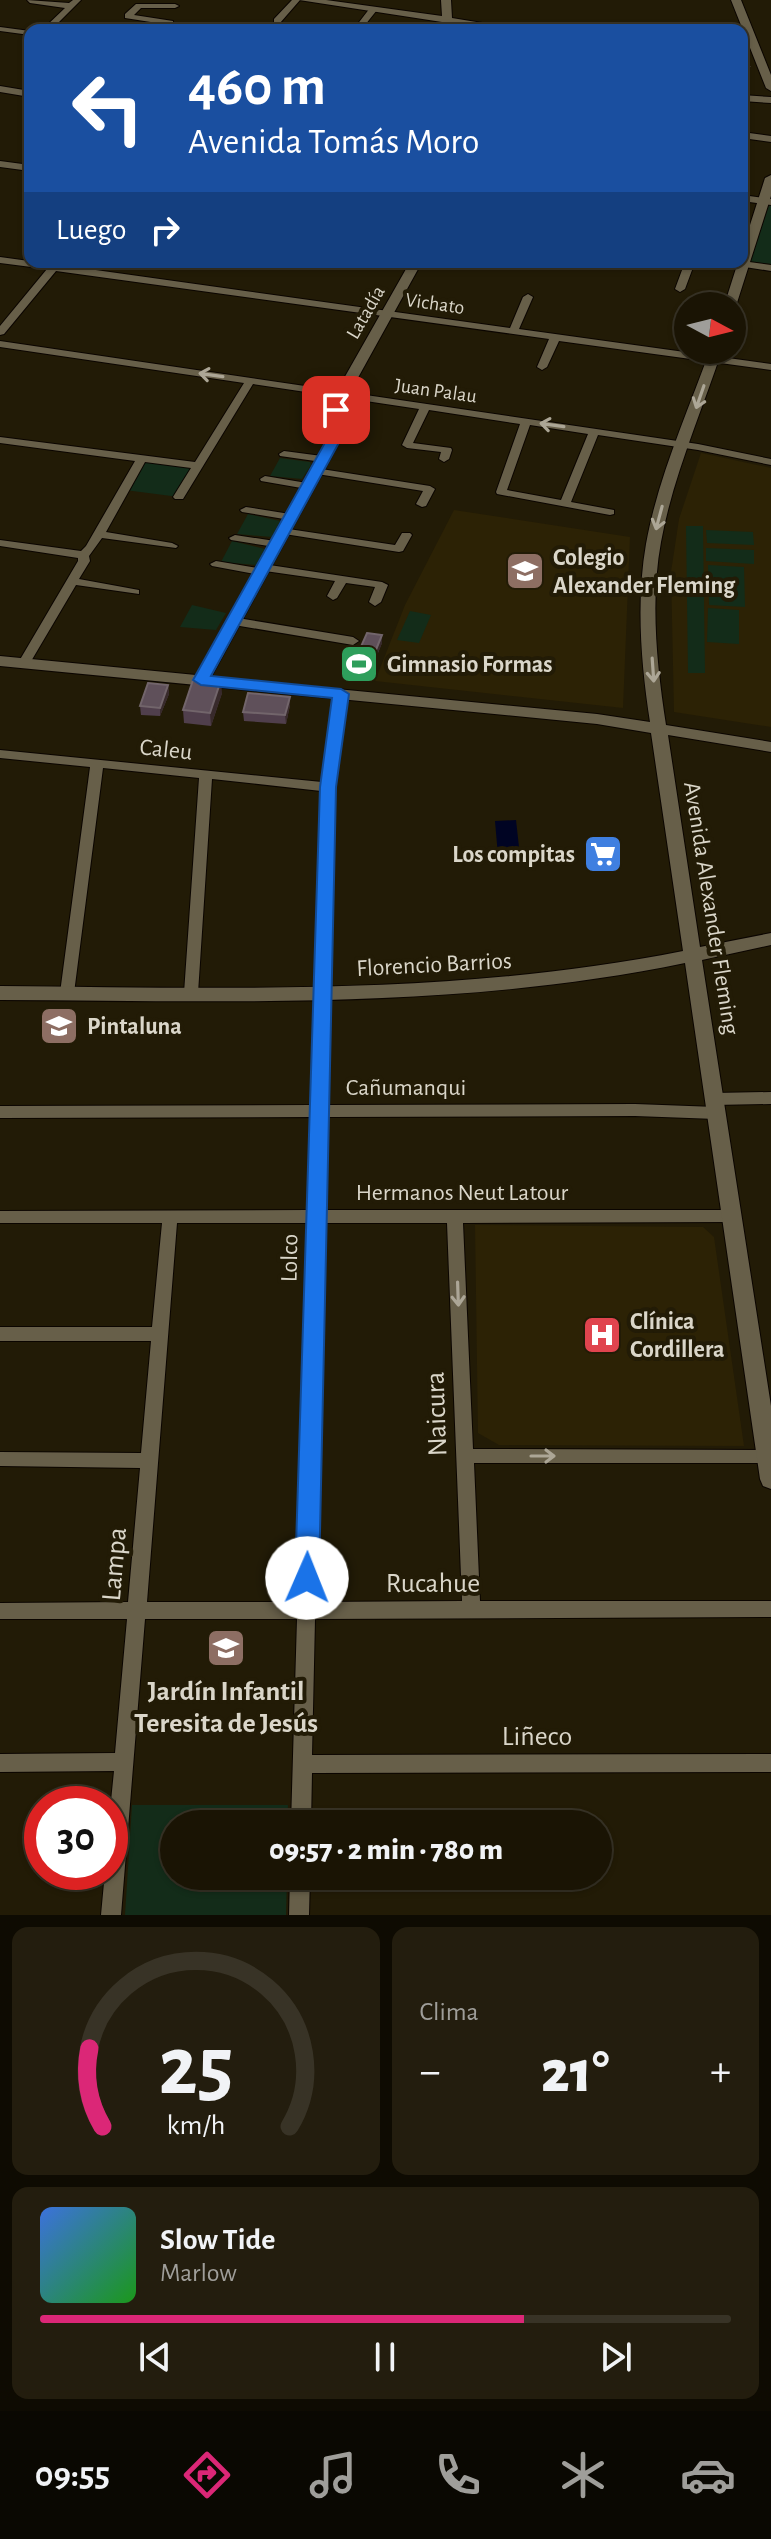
<!DOCTYPE html>
<html lang="es">
<meta charset="utf-8">
<style>
:root{--surface:#1a1404;--page:#231d0e;--text:#f1f3f6;--muted:#9f9e9a;--line:#383326;--accent:#db2777}
body{margin:0;font-family:"Alegreya Sans",sans-serif;background:var(--page);color:var(--text);height:100vh;display:flex;flex-direction:column;font-size:30px;white-space:nowrap}
*{box-sizing:border-box;margin:0}
p{font-size:26px;color:var(--muted)}
.icon{flex:none;width:44px;height:44px;fill:none;stroke:currentColor;stroke-width:2;stroke-linecap:round;stroke-linejoin:round}
.map{position:relative;height:1915px;overflow:hidden}
.panel{display:flex;flex-direction:column;gap:12px;padding:12px;background:#0e0b02;flex:1}
.panel>*{flex:none}
.banner{position:absolute;left:24px;top:24px;width:724px;height:244px;border-radius:16px;box-shadow:0 2px 6px #0004,0 0 0 2px var(--line);background:#1a4fa0;color:#fff;overflow:hidden}
.needle{width:52px;rotate:97deg}
.buttons{position:absolute;left:674px;top:292px;display:grid;gap:16px}
.buttons a{display:grid;place-items:center;width:72px;height:72px;border-radius:50%;background:var(--surface);box-shadow:0 2px 6px #0004,0 0 0 2px var(--line);font-size:40px}
.speed{position:absolute;left:24px;top:1786px;display:flex;gap:16px;font-size:40px;font-weight:700;text-align:center}
.speed>*{display:grid;place-content:center;width:104px;height:104px;border-radius:50%;background:var(--surface);box-shadow:0 2px 6px #0004,0 0 0 2px var(--line);line-height:1}
.speed .limit{border:12px solid #d22;background:#fff;color:#111}
.pin{position:absolute;display:grid;place-items:center;width:68px;height:68px;color:#fff;margin:-34px;border-radius:16px;box-shadow:0 4px 12px #0006}
.me{position:absolute;width:88px;margin:-44px;rotate:1deg;stroke-linejoin:round;filter:drop-shadow(0 0 6px #0008)}
.turn{display:flex;align-items:center;gap:28px;height:168px;padding:0 32px;font-size:36px}
.turn .icon{width:104px;height:104px;stroke-width:2.5}
.turn b{display:block;font-size:56px;line-height:68px}
.then{display:flex;align-items:center;height:76px;padding:0 32px;background:#0003;gap:16px;font-size:30px}
.big{font-size:60px;font-weight:800;line-height:1.1}
.panel .tile{flex:1;display:flex;flex-direction:column;justify-content:center;gap:12px;min-width:0;padding:0 28px;border-radius:16px;background:var(--page)}
.panel .dial{align-items:center;gap:0}
.dial svg{height:208px;overflow:visible;fill:none;stroke:var(--line);stroke-width:7;stroke-linecap:round;text-anchor:middle}
.dial text{fill:var(--text);stroke:none}
.song{display:flex;align-items:center;gap:24px}
.cover{width:96px;height:96px;border-radius:12px;background:linear-gradient(135deg,hsl(220 70% 55%),hsl(120 70% 35%))}
.played{height:8px;border-radius:4px;background:linear-gradient(90deg,var(--accent) 70%,var(--line) 70%)}
.keys{display:flex;justify-content:space-around;direction:ltr}
.heat{display:flex;justify-content:space-between;align-items:center;font-size:44px;direction:ltr}
.panel .tiles{flex:1;display:grid;gap:12px;grid-template-columns:1fr 1fr}
.tile:last-child{grid-column:span 2}
.trip{position:absolute;left:160px;top:1810px;width:452px;height:80px;border-radius:40px;background:var(--surface);box-shadow:0 2px 6px #0004,0 0 0 2px var(--line);font-weight:800;line-height:80px;text-align:center}
.menu{display:flex;height:128px;justify-content:space-around;align-items:center;background:#0a0802;color:var(--muted)}
.menu .icon{width:56px;height:56px}
.menu .selected{color:var(--accent)}
.menu b{font-size:36px;color:var(--text)}
.map>svg:first-child{display:block}
</style>
<div class="map">
<svg width="771" height="1915" viewBox="0 0 771 1915">
<rect width="100%" height="100%" fill="#221b06"/>
<path fill="#2c2205" d="M701 453 771 468V727L674 712 671 572 679 519Z
M454 510 630 537 623 708 375 681 405 605Z
M475 1225 703 1227 714 1237 744 1446 499 1445 478 1433Z"/>
<path fill="#132c19" d="M771 199V264L750 262Z
M280 458 310 462 311 465 302 479 270 476Z
M142 459 197 466 179 497 125 490Z
M248 514 280 521 272 537 237 534Z
M686 526H703L705 673H688Z
M706 530 753 532 754 545 707 543Z
M232 541 265 549 256 565 221 562Z
M706 548 754 550V564L706 561Z
M708 565 744 567 745 607 709 605Z
M192 605 226 613 216 630 180 627Z
M708 608 739 610V644L707 642Z
M410 611 431 615 419 643 397 640Z
M132 1805H288L287 1824H174V1876H287L286 1915H125Z"/>
<path fill="#000423" d="M516 820 520 856H498L495 821Z"/>
<g fill="none" stroke-linecap="round" stroke-linejoin="round">
<defs>
<path id="street" d="M27 0 69 3 73 0H81L51 30H42L65 8 30 3Z
M292 0H300L280 23H274V19Z
M136 4H175L179 6 175 8H141L134 15 173 21V25H170L125 18V14Z
M370 8 377 10 361 30H353Z
M0 27 30 31V35L0 31Z
M0 86 30 91V97L0 92Z
M742 95 771 97V103L742 101Z
M742 132 771 136V142L742 138Z
M0 161 30 165V171L0 167Z
M742 195 771 199V205L742 201Z
M0 257 51 264 53 262H63L60 265 510 328 523 297 528 294 533 297 519 329 771 364V370L559 341 547 367 542 370 537 367 549 339 56 271 4 334 0 335V326L47 269 0 263Z
M742 261 771 265V271L732 265 727 262Z
M685 262H695L685 289 680 292 675 289Z
M0 341 698 444 771 459V465L698 450 598 435 571 502 614 510V514L610 515 497 494 496 492 520 424 429 410 413 443 451 448 452 450 449 459 444 462 439 459 441 452 407 448 402 445 419 409 253 384 183 499H175L173 497 191 468 145 462 106 532 172 543 178 546 176 548 102 538 89 556 90 561 79 579 139 590V594L76 585 30 663 24 667 18 663 78 561V558L0 546V540L81 551 86 546 135 461 0 443V437L195 462 244 383 0 347ZM530 425 588 434 561 500 507 490Z
M284 451 322 456 327 459 322 462 280 456 279 454Z
M315 468 430 486 435 489 426 506 422 507 416 504 423 491 311 473V469Z
M265 476 307 483 312 486 307 489 261 481 260 479Z
M246 507 290 514 296 517 290 520 242 512 240 510Z
M282 528 395 545 402 533H410L412 535 403 551 399 552 278 533V529Z
M235 535 275 541 281 544 275 547 231 540 229 538Z
M216 561 258 568 259 565 263 564 382 582 388 585 381 602 375 606 369 602 375 587 346 583 337 598 333 600 327 596 335 581 265 571 264 574 260 575 212 566 210 564Z
M232 617 353 637 359 641 353 645 228 624 226 621Z
M341 690 347 694 334 787 327 1105 635 1104 716 1107 721 1109 724 1113 721 1117 716 1119 635 1116 327 1117 325 1210H732L738 1212 740 1216 738 1220 732 1222 463 1223 473 1449 771 1450V1462L768 1463H474L480 1601H771V1617L315 1619 312 1755 771 1754V1772L312 1773 311 1824H291L297 1619H145L121 1915H101L105 1872H110V1811L114 1771 0 1772V1754L115 1753 127 1619H0V1603L128 1602 140 1468 0 1466V1452L141 1453 151 1341H0V1327H152L162 1223H0V1211L309 1210 312 1117 0 1118V1106L312 1105 321 791 212 779 198 993 191 998 184 993 199 778 103 768 74 993 67 998 60 993 90 767 0 758V750L322 782 335 694ZM177 1223H309L298 1602H147ZM325 1223H447L462 1601 316 1602Z
M771 1092V1104L714 1105 709 1103 707 1099 709 1095 714 1093Z
M290 1876H310L309 1915H289Z"/>
<path id="secondary" d="M299 0H326L442 16 441 0H451L452 18 525 30H498L453 24V30H443L442 22Z
M731 0H741L771 75V91L766 88Z
M771 175V196L736 306 732 309V306H724L738 262H742V250L765 178Z
M410 262H422L344 403 341 439 211 677 597 714 650 722C641 665 636 601 646 544 658 477 687 414 710 350H722C701 414 673 476 661 542 650 601 657 667 666 725L771 742V752L668 735 700 947 771 933V945L702 960 771 1406V1489L763 1486 760 1479 685 963C458 1010 230 1001 0 1000V986C229 988 457 996 683 951L651 733 597 724 0 666V656L196 675 327 439 330 403Z"/>
</defs>
<use href="#street" stroke="#0b0500" stroke-width="2"/>
<use href="#secondary" stroke="#0b0500" stroke-width="2"/>
<use href="#street" fill="#675f49" fill-rule="evenodd"/>
<use href="#secondary" fill="#675f49" fill-rule="evenodd"/>
</g>
<path fill="#503f4c" d="M382 643 369 675 342 671V663L360 649Z
M168 685 169 694 160 716 141 715 140 706Z
M222 693 211 726 184 723 183 710Z
M290 697V705L286 724 244 721 243 712Z"/>
<path fill="#382a2b" d="M749 67 748 78 742 90V80Z
M382 635V643L369 675V667Z
M221 680 222 693 211 726 210 713Z
M168 685 169 694 160 716V708Z
M290 697V705L286 724 285 715Z"/>
<path fill="#5f505a" stroke="#72656b" stroke-width="2" d="M742 66 749 67 742 80Z
M367 633 382 635 369 667 342 663 348 647 360 649Z
M194 677 221 680 210 713 183 710Z
M148 683 168 685 160 708 140 706Z
M248 693 290 697 285 715 243 712Z"/>
<defs><path id="oneway-shaft" d="M-6 0H5M1.5-3L5.5 0L1.5 3" fill="none" stroke-width="1.6" stroke-linecap="round" stroke-linejoin="round" transform="scale(2)"/></defs>
<g stroke="#aca696">
<use href="#oneway-shaft" transform="translate(211 375) rotate(-172)"/>
<use href="#oneway-shaft" transform="translate(700 397) rotate(109)"/>
<use href="#oneway-shaft" transform="translate(552 425) rotate(-172)"/>
<use href="#oneway-shaft" transform="translate(659 518) rotate(105)"/>
<use href="#oneway-shaft" transform="translate(653 670) rotate(86)"/>
<use href="#oneway-shaft" transform="translate(458 1294) rotate(88)"/>
<use href="#oneway-shaft" transform="translate(543 1456)"/>
</g>
<path fill="#1a73e8" stroke="#114b97" stroke-width="2" d="M336 406 343 410 341 439 211 676 341 689 349 694 336 787 319 1578 315 1586 307 1589 299 1586 295 1578 320 787 332 698 201 685 193 680 327 439 329 410Z"/>
<defs>
<symbol id="school-square" viewBox="-11 -11 22 22"><rect x="-9" y="-9" width="18" height="18" rx="4" fill="#8d6e63" stroke="#221b06"/><path d="M0-5L7-2L0 1L-7-2ZM-4 1L0 2.5L4 1V4Q0 6-4 4Z" fill="#fff"/></symbol>
<symbol id="stadium-square" viewBox="-11 -11 22 22"><rect x="-9" y="-9" width="18" height="18" rx="4" fill="#2e9e5b" stroke="#221b06"/><path d="M0-5a6.5 5 0 1 0 0 10a6.5 5 0 1 0 0-10ZM-3.5-1.8h7v3.6h-7Z" fill="#fff"/></symbol>
<symbol id="supermarket-square" viewBox="-11 -11 22 22"><rect x="-9" y="-9" width="18" height="18" rx="4" fill="#3f7fe0" stroke="#221b06"/><path d="M-6-5.5h2.5l.6 2H6L4.5 2H-2.5L-4.4-4H-6ZM-1.5 3.2a1.3 1.3 0 1 0 .1 0ZM3 3.2a1.3 1.3 0 1 0 .1 0Z" fill="#fff"/></symbol>
<symbol id="hospital-square" viewBox="-11 -11 22 22"><rect x="-9" y="-9" width="18" height="18" rx="4" fill="#e0444e" stroke="#221b06"/><path d="M-5-5h3v3.5h4V-5h3V5h-3V1.5h-4V5h-3Z" fill="#fff"/></symbol>
</defs>
<g fill-rule="evenodd">
<use href="#school-square" x="503" y="549" width="44" height="44"/>
<use href="#stadium-square" x="337" y="642" width="44" height="44"/>
<use href="#supermarket-square" x="581" y="832" width="44" height="44"/>
<use href="#school-square" x="37" y="1004" width="44" height="44"/>
<use href="#hospital-square" x="580" y="1313" width="44" height="44"/>
<use href="#school-square" x="204" y="1626" width="44" height="44"/>
</g>
<g text-anchor="middle" stroke-width="8" stroke-linejoin="round" paint-order="stroke">
<g font-size="20" fill="#dad6c9" stroke="#221b06">
<text transform="translate(435 303) rotate(8)" y="7">Vichato</text>
<text transform="translate(365 312) rotate(-60)" y="7">Latadía</text>
<text transform="translate(436 390) rotate(8)" y="7">Juan Palau</text>
</g>
<g font-size="24" font-weight="bold" fill="#dad6c9" stroke="#221b06" text-anchor="start">
<text x="553" y="565">Colegio<tspan x="553" dy="28">Alexander Fleming</tspan></text>
<text x="387" y="672">Gimnasio Formas</text>
<text x="575" y="862" text-anchor="end">Los compitas</text>
<text x="87" y="1034">Pintaluna</text>
<text x="630" y="1329">Clínica<tspan x="630" dy="28">Cordillera</tspan></text>
</g>
<g font-size="24" fill="#dad6c9" stroke="#221b06">
<text transform="translate(166 749) rotate(6)" y="8">Caleu</text>
<text transform="translate(712 908) rotate(81)" y="8">Avenida Alexander Fleming</text>
<text transform="translate(434 964) rotate(-3)" y="8">Florencio Barrios</text>
<text x="406" y="1095">Cañumanqui</text>
<text x="462" y="1200">Hermanos Neut Latour</text>
<text transform="translate(289 1258) rotate(-89)" y="8">Lolco</text>
</g>
<g font-size="28" fill="#dad6c9" stroke="#221b06">
<text transform="translate(435 1414) rotate(-92)" y="10">Naicura</text>
<text transform="translate(113 1564) rotate(-85)" y="10">Lampa</text>
<text x="433" y="1592">Rucahue</text>
<text x="537" y="1745">Liñeco</text>
</g>
<g font-size="28" font-weight="bold" fill="#dad6c9" stroke="#221b06">
<text x="226" y="1700">Jardín Infantil<tspan x="226" dy="32">Teresita de Jesús</tspan></text>
</g>
</g>
</svg>
<div class="buttons">
<a><svg class="needle" viewBox="-14 -14 28 28"><path d="M0-13l5 13h-10z" fill="#e53935"/><path d="M0 13l5-13h-10z" fill="#9f9e9a"/></svg></a>
</div>
<div class="speed"><div class="limit">30</div></div>
<div class="pin" style="left:336px;top:410px;background:#d93025"><svg class="icon" aria-label="arrive" viewBox="0 0 24 24"><path d="M6 21V4h12l-3 4 3 4H6"/></svg></div>
<svg class="me" style="left:307px;top:1578px" viewBox="-20 -20 40 40"><circle r="19" fill="#fff"/><path d="M0-13L10 11 0 6-10 11z" fill="#1a73e8"/></svg>
<div class="trip">09:57 · 2 min · 780 m</div>
<div class="banner">
<div class="turn"><svg class="icon" aria-label="left" viewBox="0 0 24 24"><path d="M17 20v-9H6M10 6l-5 5 5 5"/></svg><div><b>460 m</b>Avenida Tomás Moro</div></div>
<div class="then">Luego<svg class="icon" aria-label="right" viewBox="0 0 24 24"><path d="M7 20v-9h11M14 6l5 5-5 5"/></svg></div>
</div>
</div>
<section class="panel">
<div class="tiles">
<div class="tile dial"><svg viewBox="0 0 100 80">
<path d="M14 69A42 42 0 1 1 86 69"/>
<path d="M14 69A42 42 0 0 1 9 39" stroke="#db2777"/>
<text x="50" y="56" font-size="32" font-weight="700">25</text>
<text x="50" y="72" font-size="11">km/h</text>
</svg></div>
<div class="tile"><p>Clima</p>
<div class="heat"><a>−</a><b class="big">21°</b><a>+</a></div>
</div>
<div class="tile">
<div class="song"><i class="cover"></i><div><b>Slow Tide</b><p>Marlow</p></div></div>
<div class="played"></div>
<div class="keys"><svg class="icon" aria-label="previous" viewBox="0 0 24 24"><path d="M18 5L8 12l10 7zM5 5v14"/></svg><svg class="icon" aria-label="pause" viewBox="0 0 24 24"><path d="M8 5v14M16 5v14"/></svg><svg class="icon" aria-label="next" viewBox="0 0 24 24"><path d="M6 5l10 7-10 7zM19 5v14"/></svg></div>
</div>
</div>
</section>
<nav class="menu">
<b>09:55</b>
<svg class="icon selected" aria-label="directions" viewBox="0 0 24 24"><path d="M12 3l9 9-9 9-9-9zM9 14v-3h6M13 9l2 2-2 2"/></svg>
<svg class="icon" aria-label="music" viewBox="0 0 24 24"><path d="M9 18V5l10-2v13"/><circle cx="6" cy="18" r="3"/><circle cx="16" cy="16" r="3"/></svg>
<svg class="icon" aria-label="phone" viewBox="0 0 24 24"><path d="M5 4h4l2 5-3 2q2 4 5 5l2-3 5 2v4C11 20 4 13 5 4z"/></svg>
<svg class="icon" aria-label="climate" viewBox="0 0 24 24"><path d="M12 3v18M4 7l16 10M4 17L20 7"/></svg>
<svg class="icon" aria-label="car" viewBox="0 0 24 24"><path d="M5 17H2v-5l4-1 3-4h7l3 4 3 1v5h-3M9 17h6M6 11h13"/><circle cx="7" cy="17" r="2"/><circle cx="17" cy="17" r="2"/></svg>
</nav>
